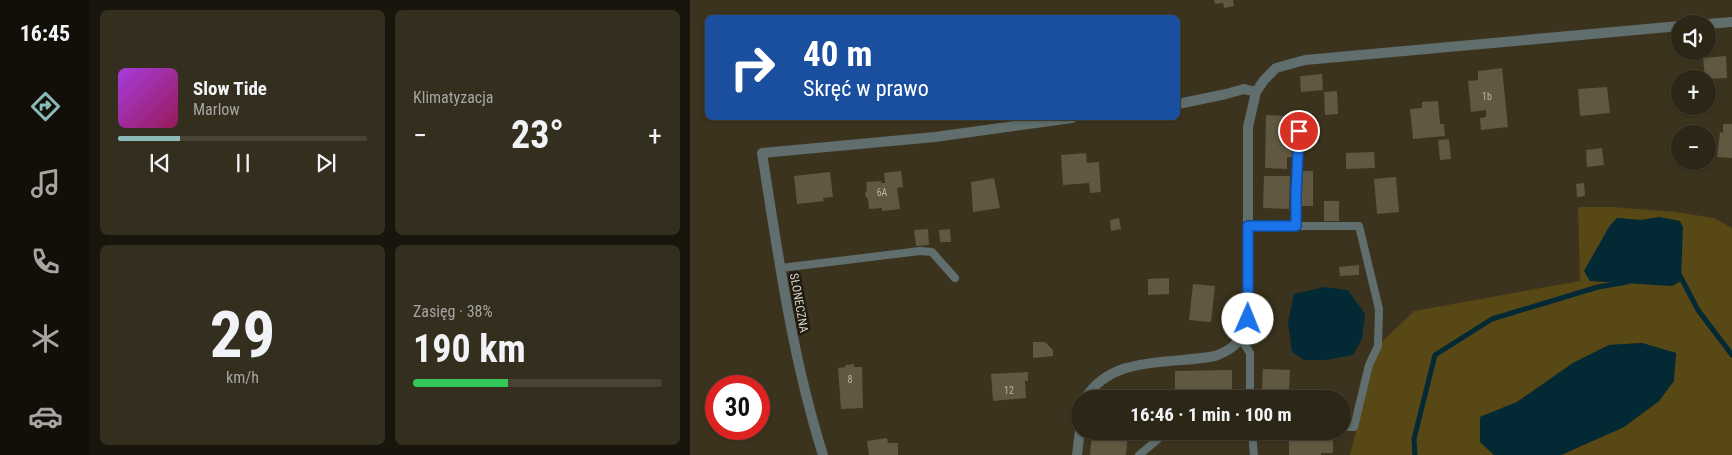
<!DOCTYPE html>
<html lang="pl">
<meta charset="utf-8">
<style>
:root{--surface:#2c2616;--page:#342e1f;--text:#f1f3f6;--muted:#a6a5a1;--line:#484335;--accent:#8bbbb9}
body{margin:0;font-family:"Roboto Condensed",sans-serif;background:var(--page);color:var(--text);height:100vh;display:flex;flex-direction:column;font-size:19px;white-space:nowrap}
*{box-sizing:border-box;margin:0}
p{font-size:16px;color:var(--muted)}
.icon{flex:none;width:28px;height:28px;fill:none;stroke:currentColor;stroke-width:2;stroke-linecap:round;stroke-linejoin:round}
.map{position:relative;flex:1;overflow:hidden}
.panel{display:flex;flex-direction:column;gap:10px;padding:10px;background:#18150c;width:600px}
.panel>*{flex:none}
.top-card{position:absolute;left:15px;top:15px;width:475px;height:105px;border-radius:8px;box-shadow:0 1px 4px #0004,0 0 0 1px var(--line);background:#1a4fa0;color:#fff;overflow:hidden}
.buttons{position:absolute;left:981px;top:15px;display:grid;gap:10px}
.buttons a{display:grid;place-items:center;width:45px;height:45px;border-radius:50%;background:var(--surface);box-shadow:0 1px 4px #0004,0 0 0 1px var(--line);font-size:25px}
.speed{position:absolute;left:15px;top:375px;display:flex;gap:10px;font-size:25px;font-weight:700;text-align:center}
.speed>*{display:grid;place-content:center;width:65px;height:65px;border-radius:50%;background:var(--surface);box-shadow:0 1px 4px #0004,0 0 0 1px var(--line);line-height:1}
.speed .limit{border:8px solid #d22;background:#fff;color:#111}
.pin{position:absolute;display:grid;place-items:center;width:42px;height:42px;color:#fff;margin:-21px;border:2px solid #fff;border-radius:50%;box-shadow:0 1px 5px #0007}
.me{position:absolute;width:55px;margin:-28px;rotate:1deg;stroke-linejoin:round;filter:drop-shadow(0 0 4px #0008)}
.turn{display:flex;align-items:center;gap:18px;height:105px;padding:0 15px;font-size:22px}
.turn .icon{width:65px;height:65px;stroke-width:2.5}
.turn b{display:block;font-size:35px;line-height:42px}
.big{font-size:38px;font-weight:700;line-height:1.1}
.panel .tile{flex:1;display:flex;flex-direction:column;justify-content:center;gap:8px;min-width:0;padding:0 18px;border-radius:8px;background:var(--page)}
.panel .dial{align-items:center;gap:0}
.dial b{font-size:65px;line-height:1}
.song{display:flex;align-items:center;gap:15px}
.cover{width:60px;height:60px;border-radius:8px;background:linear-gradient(135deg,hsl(280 70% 55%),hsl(330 70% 35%))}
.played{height:5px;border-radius:2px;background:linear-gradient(90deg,var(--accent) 25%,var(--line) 25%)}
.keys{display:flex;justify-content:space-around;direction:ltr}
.heat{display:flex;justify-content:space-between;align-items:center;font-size:28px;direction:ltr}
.charge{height:8px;border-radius:4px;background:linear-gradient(90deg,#34c759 38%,var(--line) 0)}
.panel .tiles{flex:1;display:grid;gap:10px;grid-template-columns:repeat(2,1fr)}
.trip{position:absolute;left:381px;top:390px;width:280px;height:50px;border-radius:25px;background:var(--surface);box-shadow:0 1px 4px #0004,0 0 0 1px var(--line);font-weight:700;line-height:50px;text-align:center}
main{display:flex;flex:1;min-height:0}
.dock{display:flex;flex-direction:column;width:90px;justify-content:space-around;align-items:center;background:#120f09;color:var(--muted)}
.dock .icon{width:35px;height:35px}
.dock .on{color:var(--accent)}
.dock b{font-size:22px;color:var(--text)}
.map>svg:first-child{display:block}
</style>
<main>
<nav class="dock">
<b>16:45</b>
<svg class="icon on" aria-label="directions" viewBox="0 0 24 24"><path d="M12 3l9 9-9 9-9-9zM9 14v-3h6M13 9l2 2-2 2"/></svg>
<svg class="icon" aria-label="music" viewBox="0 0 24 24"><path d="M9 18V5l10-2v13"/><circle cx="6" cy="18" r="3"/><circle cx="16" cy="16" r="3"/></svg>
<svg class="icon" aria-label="phone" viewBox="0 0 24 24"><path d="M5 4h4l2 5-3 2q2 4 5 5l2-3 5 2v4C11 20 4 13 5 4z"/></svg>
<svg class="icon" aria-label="climate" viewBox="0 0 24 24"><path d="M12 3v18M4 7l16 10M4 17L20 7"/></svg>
<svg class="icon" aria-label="car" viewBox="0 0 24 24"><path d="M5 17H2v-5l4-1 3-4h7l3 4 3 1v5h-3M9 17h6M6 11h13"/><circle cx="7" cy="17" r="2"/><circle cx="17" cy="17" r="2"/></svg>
</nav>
<section class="panel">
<div class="tiles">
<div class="tile">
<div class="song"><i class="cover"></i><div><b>Slow Tide</b><p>Marlow</p></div></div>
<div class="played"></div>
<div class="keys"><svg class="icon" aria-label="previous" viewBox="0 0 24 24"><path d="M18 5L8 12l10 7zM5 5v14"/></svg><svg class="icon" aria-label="pause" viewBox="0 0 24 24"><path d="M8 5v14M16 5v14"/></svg><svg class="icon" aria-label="next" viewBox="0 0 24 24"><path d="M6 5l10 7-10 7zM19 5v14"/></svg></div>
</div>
<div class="tile"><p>Klimatyzacja</p>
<div class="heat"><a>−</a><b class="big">23°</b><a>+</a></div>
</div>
<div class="tile dial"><b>29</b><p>km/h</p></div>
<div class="tile"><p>Zasięg · 38%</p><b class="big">190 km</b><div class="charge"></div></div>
</div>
</section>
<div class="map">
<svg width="1042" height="455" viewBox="0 0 1042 455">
<rect width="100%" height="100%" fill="#3b331d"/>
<path fill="#584816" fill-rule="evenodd" d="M888 207H922L985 212 1024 218 1042 228V455H871L934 427 969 401 983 381 986 353 952 343 919 345 883 363 827 402 790 417V442L804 455H660L688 346 724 311 890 281ZM927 218 951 220 991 255 990 281 895 271 919 227Z"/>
<path fill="#032935" d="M969 217 990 221 993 227 991 281 982 286 900 281 894 271 919 227 927 218 950 220Z
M634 287 658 290 675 314 672 339 663 355 636 360H614L602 352 598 322 604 294Z
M952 343 986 353 984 381 969 401 934 427 871 455H804L790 442V417L827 402 883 363 919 345Z"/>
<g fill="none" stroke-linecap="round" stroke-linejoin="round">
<path stroke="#032935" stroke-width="5" d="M987 274H989L1008 310 1042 355
M725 455 724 439 745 355 802 319 908 287 937 282"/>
</g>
<path fill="#605840" d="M524 0H543L544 6 534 8 533 3 525 4Z
M1036 56 1037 78 1015 79 1013 58Z
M812 68 818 127 791 130 790 118 796 117V110L781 112 778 81 788 80V71Z
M632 74 633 90 611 92 610 76Z
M917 87 920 113 890 116 888 89Z
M647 91 648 114 635 115 634 92Z
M748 101 750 124H754L755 136 723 139 720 109 732 108V102Z
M576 115 598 116 597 147H605L604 157H597V169L575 168Z
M1033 124H1042V158L1027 157 1030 132 1033 133Z
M759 139 761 159 750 160 748 140Z
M912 148 914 165 897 167 896 150Z
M684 152 685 168 656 169V153Z
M396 153 397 163 409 162 411 192 400 193 399 183 373 185 371 155Z
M211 171 213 187 207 188 210 209 192 211V208L179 209 178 199 176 197 175 193 177 191 176 182 191 181V183H195L194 173Z
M611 171H623V206H611Z
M140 172 143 197 133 198 134 201 107 204 104 176Z
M574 176H600L599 209 573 208Z
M706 177 709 212 687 214 684 179Z
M304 178 310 208 283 212 281 182Z
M894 183 895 196 887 197 886 184Z
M634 201H649V221H634Z
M429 218 431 229 421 231 420 220Z
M238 229 239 245 226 246 224 230Z
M260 229 261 242H250L249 230Z
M669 265V275L650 276 649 267Z
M479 278V294L458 295V279Z
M503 284 525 286 521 322 499 320Z
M571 306H576V316H572Z
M343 342H355L363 350V356L343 358Z
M164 364V367H172L173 408 151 409 148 368 156 367 155 365Z
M573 369 600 370 599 390 572 389Z
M542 370V392L485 393V371Z
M338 372V381H335L336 398 303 401 301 374Z
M402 431H438L436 455H400Z
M197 438 198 443H208V455H179L177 441Z
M599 440H643V453H631V455H599Z"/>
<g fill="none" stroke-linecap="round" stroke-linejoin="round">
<path stroke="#606e6e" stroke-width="8" d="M558 226H669L689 309 688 346 679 365 664 427H652
M606 226V193L609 131
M91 268 230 251 242 252 265 278
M551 339 560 353V399
M562 431 564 455
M449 455 478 431"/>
<path stroke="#606e6e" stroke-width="10" d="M1018 24 1042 22
M488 104 536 94 554 89 566 92
M395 399C422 354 481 365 525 356 547 348 551 340 558 319V127L566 92 574 80 586 68 615 60 990 26
M133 455C102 357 88 254 72 153L245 137 382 118
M387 455 390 430"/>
</g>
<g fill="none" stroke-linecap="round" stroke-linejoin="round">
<defs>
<path id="route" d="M558 319V226H606V193L609 131"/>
</defs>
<use href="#route" stroke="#114b97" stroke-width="12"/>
<use href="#route" stroke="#1a73e8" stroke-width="9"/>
</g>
<g text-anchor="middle" stroke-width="5" stroke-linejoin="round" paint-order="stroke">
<g font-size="10" fill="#bab4a4">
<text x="797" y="100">1b</text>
<text x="192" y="196">6A</text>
<text x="160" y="383">8</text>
<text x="319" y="394">12</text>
</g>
<g font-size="12" fill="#d8d3c6" stroke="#1f1b11">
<text transform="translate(109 303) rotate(80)" y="4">SŁONECZNA</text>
</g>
</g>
</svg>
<div class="buttons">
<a><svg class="icon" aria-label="sound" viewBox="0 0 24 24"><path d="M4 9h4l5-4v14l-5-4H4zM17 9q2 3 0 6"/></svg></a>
<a>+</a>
<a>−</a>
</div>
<div class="speed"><div class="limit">30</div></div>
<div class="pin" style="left:609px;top:131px;background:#d93025"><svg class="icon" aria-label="arrive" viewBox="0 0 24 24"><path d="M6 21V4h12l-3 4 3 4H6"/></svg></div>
<svg class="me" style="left:558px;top:319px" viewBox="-20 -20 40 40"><circle r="19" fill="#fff"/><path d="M0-13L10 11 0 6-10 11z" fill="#1a73e8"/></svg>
<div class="trip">16:46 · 1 min · 100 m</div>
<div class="top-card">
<div class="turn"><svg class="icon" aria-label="right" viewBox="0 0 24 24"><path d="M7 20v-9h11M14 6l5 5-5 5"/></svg><div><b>40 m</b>Skręć w prawo</div></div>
</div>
</div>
</main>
